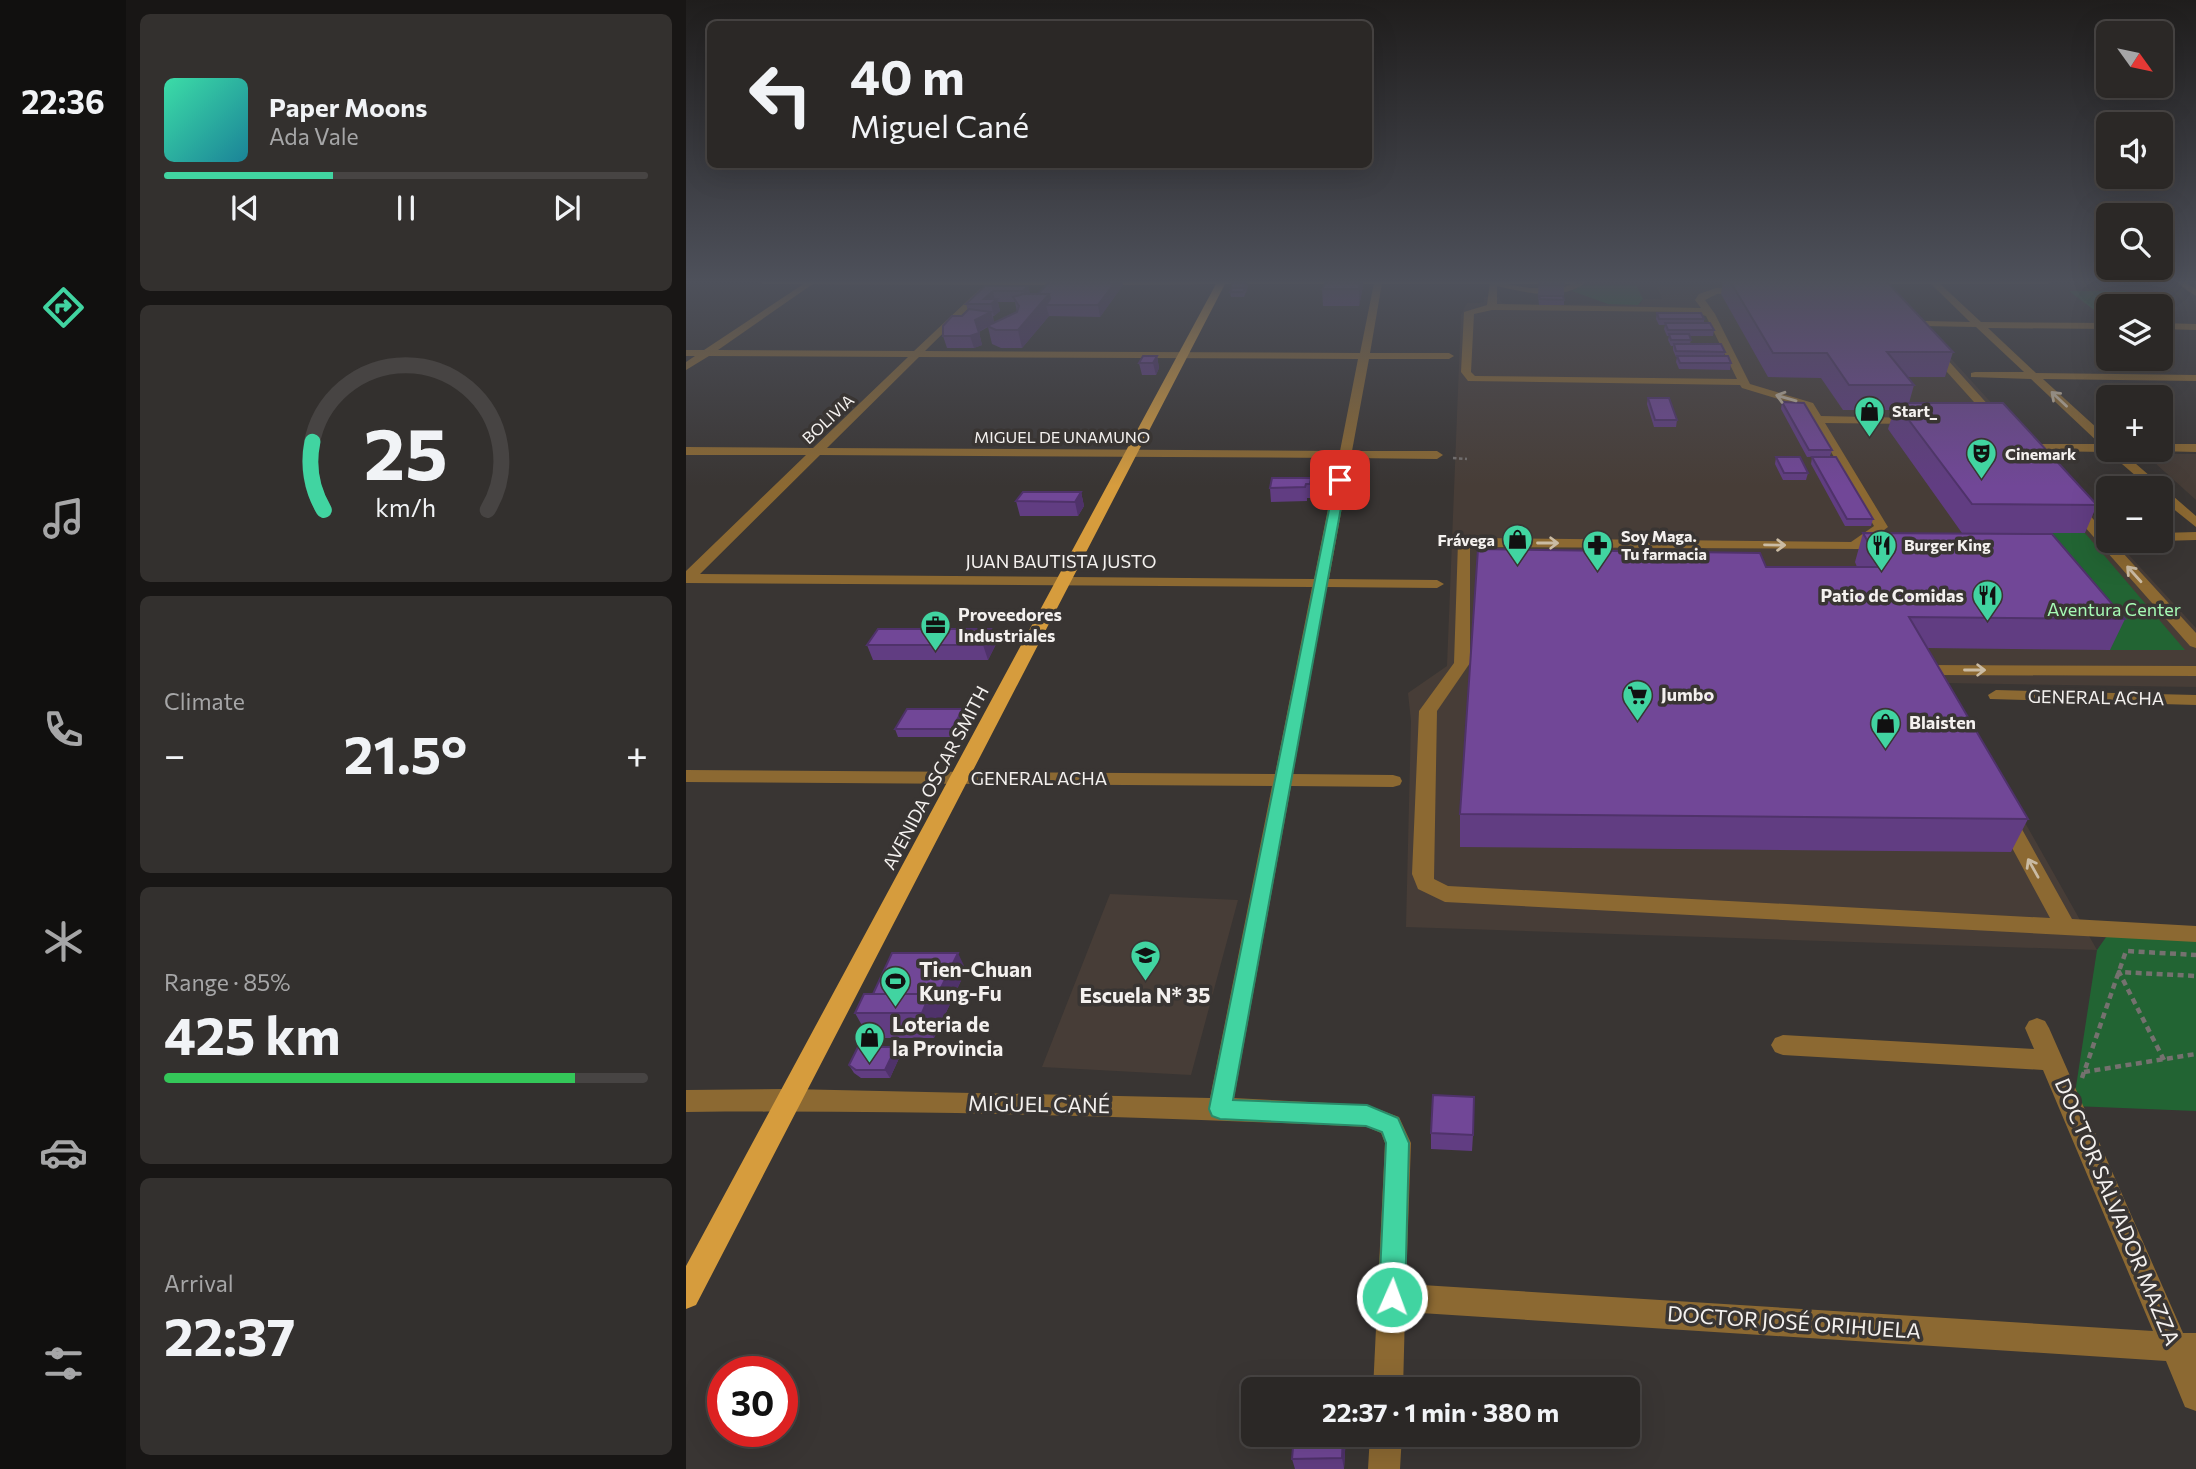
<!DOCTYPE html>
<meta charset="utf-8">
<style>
:root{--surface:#2b2826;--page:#33302e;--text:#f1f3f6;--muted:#a6a6a7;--line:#474443;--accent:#41d4a1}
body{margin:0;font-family:Commissioner,sans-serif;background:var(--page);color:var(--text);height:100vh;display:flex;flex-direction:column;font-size:26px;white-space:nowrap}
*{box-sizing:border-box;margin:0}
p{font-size:23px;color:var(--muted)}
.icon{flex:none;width:38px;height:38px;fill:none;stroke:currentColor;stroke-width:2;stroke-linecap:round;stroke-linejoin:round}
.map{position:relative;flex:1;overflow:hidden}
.panel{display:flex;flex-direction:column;gap:14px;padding:14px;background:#181615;width:560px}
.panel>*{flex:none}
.guide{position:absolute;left:21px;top:21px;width:665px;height:147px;border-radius:10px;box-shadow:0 7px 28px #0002,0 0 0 2px var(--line);background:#2b2826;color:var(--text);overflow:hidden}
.needle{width:46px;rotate:123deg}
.buttons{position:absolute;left:1410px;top:21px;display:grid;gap:14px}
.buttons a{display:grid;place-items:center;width:77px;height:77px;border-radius:10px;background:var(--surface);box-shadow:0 7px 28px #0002,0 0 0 2px var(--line);font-size:35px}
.speed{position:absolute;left:21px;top:1356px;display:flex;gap:14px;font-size:35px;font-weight:700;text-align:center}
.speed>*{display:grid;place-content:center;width:91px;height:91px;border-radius:50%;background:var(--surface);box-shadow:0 7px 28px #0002,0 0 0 2px var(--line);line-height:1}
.speed .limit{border:10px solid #d22;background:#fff;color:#111}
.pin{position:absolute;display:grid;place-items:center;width:60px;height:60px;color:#fff;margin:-30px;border-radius:14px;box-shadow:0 4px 10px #0006}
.me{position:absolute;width:77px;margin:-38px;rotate:2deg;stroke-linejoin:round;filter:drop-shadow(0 0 5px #0008)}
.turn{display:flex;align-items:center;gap:24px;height:147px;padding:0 28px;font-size:32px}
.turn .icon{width:91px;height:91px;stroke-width:2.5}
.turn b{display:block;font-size:49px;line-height:60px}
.big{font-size:52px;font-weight:700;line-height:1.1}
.panel .tile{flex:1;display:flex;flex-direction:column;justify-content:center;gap:10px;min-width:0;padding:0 24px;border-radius:10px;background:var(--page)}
.panel .dial{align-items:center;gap:0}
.dial svg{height:182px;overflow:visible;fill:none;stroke:var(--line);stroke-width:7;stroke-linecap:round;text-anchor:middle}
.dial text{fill:var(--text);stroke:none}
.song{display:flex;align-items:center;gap:21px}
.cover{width:84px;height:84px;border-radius:10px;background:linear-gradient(135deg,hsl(160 70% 55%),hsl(190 70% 35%))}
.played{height:7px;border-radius:4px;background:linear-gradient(90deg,var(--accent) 35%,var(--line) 35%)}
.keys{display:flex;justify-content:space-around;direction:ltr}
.heat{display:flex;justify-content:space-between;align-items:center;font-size:38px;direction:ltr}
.charge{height:10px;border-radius:5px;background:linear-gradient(90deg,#34c759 85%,var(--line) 0)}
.trip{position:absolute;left:555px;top:1377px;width:399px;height:70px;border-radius:10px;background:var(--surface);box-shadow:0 7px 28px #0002,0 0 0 2px var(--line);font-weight:700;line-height:70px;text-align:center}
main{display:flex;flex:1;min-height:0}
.tab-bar{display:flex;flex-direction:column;width:126px;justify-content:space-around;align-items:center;background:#11100f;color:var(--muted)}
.tab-bar .icon{width:49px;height:49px}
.tab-bar .active{color:var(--accent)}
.tab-bar b{font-size:32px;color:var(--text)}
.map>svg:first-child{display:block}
</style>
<main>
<nav class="tab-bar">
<b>22:36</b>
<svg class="icon active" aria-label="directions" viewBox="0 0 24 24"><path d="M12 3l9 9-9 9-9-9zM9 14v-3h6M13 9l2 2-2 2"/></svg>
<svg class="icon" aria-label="music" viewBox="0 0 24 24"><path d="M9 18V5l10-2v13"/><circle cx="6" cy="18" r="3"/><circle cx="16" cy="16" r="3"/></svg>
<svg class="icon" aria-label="phone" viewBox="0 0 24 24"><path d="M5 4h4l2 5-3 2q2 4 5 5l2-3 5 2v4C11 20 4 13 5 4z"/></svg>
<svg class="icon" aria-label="climate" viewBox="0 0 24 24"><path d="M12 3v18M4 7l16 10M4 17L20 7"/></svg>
<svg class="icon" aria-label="car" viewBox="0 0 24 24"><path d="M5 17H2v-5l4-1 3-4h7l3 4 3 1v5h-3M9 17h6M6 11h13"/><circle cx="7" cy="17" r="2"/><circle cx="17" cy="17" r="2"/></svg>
<svg class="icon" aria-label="filters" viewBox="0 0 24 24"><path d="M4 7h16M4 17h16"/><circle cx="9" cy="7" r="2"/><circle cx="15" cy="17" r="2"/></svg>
</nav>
<section class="panel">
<div class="tile">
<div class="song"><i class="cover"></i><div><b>Paper Moons</b><p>Ada Vale</p></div></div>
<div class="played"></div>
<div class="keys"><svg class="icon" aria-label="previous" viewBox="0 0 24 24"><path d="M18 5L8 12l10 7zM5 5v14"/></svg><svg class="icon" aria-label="pause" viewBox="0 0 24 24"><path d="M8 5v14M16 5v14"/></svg><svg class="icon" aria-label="next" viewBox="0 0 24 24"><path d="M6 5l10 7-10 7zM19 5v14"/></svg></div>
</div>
<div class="tile dial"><svg viewBox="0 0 100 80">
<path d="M14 69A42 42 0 1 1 86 69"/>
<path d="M14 69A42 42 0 0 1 9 39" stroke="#41d4a1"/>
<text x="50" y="56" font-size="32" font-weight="700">25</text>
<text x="50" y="72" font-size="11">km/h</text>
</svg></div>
<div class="tile"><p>Climate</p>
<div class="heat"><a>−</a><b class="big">21.5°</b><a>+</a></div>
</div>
<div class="tile"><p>Range · 85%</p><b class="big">425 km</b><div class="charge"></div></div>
<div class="tile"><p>Arrival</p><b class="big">22:37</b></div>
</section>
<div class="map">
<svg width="1510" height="1469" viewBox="0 0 1510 1469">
<rect width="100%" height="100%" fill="#393533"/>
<path fill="#473d37" d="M1199 286 1423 532V541H1430L1510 628V687L1260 683 1411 950 720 927 725 721 722 693 761 666 775 315 781 303H794L798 302V297H813L815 302 822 305 955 304 957 299H976L971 287Z
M1459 454H1510V500Z
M424 894 552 900 505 1075 356 1067Z"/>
<path fill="#226433" d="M895 285H950L957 299 952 305 922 304 886 291Z
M1383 291H1439L1453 301H1432L1438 306H1423V321Z
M1330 533H1399L1499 650H1424Z
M1425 930 1510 934V1111L1387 1106 1411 950Z"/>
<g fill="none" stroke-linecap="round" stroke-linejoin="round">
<path stroke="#75716f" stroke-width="2.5" stroke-dasharray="3.5 2.5" stroke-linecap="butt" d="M767 458 781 459"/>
<path stroke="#75716f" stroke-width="4.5" stroke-dasharray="6 4.5" stroke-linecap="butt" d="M1478 1060 1433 972 1510 976
M1398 1072 1510 1054
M1396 1078 1440 951 1510 955"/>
<path fill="#8c6932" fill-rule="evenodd" d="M122 281H131L32 350 228 351 295 288 298 289V293L239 351 674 353 688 283 693 281 696 283 684 353H763L768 356 763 359H683L666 451H751L757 455 751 459 665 458 643 579 751 580 758 584 751 588 641 587 607 774 707 775 714 777 716 781 714 785 707 787 605 786 548 1098 681 1105 713 1117 725 1143 720 1284 1467 1331 1357 1070 1097 1055 1089 1052 1085 1045 1089 1038 1097 1035 1348 1049 1339 1028 1343 1021 1351 1018 1359 1021 1363 1028 1497 1333H1510V1411L1499 1407 1480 1361 719 1312 717 1390H687L699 1143 695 1133 681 1127C454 1116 227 1110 0 1112V1090L103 1089 524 1098 586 786 0 782V770L589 774 626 587 0 583V571L120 455H0V447L127 448 222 357 23 356 0 370V362L9 356H0V350H18ZM233 357 672 359 654 451 141 448ZM134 455 652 458 628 579 14 574Z
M804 281 843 288H876L892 281H902C875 302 842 293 811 286V304L1015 308 1009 300 1013 294 1030 288H1063V292L1031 294 1019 300 1029 314 1064 384 1127 403 1135 416 1228 418 1234 421 1228 424 1139 423 1202 527 1173 549 784 547V663L751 711 748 879 762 886 1364 918 1311 820 1314 815H1328L1386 919 1510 926V942L759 902 732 889 726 874 733 711 768 663 772 542 785 538 1165 542 1188 526 1119 407 1056 388 1054 385 782 381 775 372 778 312 801 305ZM806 310 1007 312 1020 316 1051 379 789 376 785 372 788 314Z
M1242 281H1251L1295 322 1423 323V329L1302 328 1350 373 1510 375V381L1357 379 1423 439V450H1434L1510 516V527L1475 499V488H1464L1422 452 1350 451V445L1354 444H1414L1345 379 1285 377V373L1289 372H1338L1290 327 1237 326V322L1240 321 1284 322Z
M1487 281H1496L1510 289V296Z
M1475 323 1510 324V330L1475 329Z
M1243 348H1251L1314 418V422H1306L1243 352Z
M1475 444H1510V452L1471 451 1475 450Z
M1388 502 1393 503 1423 537V541H1426L1510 633V648L1504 646 1383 509V503Z
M1510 532V540L1475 541H1474L1475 533Z
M1239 665 1510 666V676L1250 675 1248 679H1236L1231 670Z
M1310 690 1510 695V705L1304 699 1302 695Z
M684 1435H716L714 1469H682Z"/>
<path fill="#d69c3d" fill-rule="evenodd" d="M73 281H387L388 282 384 285 77 284Z
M409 281H892L888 284H539L10 1305 0 1309V1266L530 284 412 285Z
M1198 281H1366L1362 284H1202Z"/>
</g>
<path fill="#613d82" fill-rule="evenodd" d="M561 281 562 287 558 297H545L544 292 546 288 545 282Z
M853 281 878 285V305H853L852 295Z
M1037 281H1200L1267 352 1259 377H1221L1228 385 1223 403 1411 505 1399 533H1276L1202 429 1208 410H1157L1135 378 1082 377 1035 294Z
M437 285 414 317 363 316 336 348H315L306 344 302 327 293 332 296 345 288 348H261L257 336 282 311 280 304 299 286H342L344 294H352ZM312 302H329L331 312 308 323 307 316H308L314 311Z
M677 286 673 306H637L636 289Z
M971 313 1018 319V323L1028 330 1027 336H1003L1005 340 1004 344 1039 352 1038 356 1045 363 1044 370 993 369 990 362 991 357H990L987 350V346H985L982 340 983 336H981L978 329 979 325H973L970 319Z
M471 356 473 368 470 375H456L453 363Z
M962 398 991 420 990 427H968L961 404Z
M1096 402 1146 450 1144 456 1121 457 1095 409Z
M1090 457 1122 473 1120 480H1097L1089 464Z
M1126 457 1187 519 1185 526H1159L1125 464Z
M625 478 626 492 625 498H621V501L585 502 584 488Z
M395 492 398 506 392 516H334L330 501Z
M1177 533 1439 619 1424 650 1241 648 1342 819 1325 852 774 847V814L1080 567H1171L1169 562Z
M305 629 310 644 302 660H187L181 645Z
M279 717 269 737H212L209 729Z
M280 970 248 1038H183L169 1013 187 994Z
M210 1047 214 1056 204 1078H175L168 1073 163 1065Z
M745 1133 787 1135 786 1151 745 1149Z
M660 1435 658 1469H609L606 1459Z"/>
<path fill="#4f326a" d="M430 281H436L437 285 414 317 412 305Z
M559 281H561L562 287 560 293Z
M674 281H677V286L673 306V289Z
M342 286 345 297 340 302 337 291Z
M307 291 309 301 311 299 314 311 308 316 305 304 298 299Z
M363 294 366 305H360L363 316 336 348 332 330Z
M305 312 308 323 292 332 289 320Z
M293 333 296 345 288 348 284 336Z
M471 356 473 368 470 375 467 363Z
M625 478 626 492 625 498 624 484Z
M395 492 398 506 392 516 389 502Z
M305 629 310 644 302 660 297 645Z
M277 709 279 717 269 737 266 729Z
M272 953 280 970 248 1038 236 1013 244 994Z
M210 1047 214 1056 204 1078 199 1070Z
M657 1435H660L658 1469 656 1458Z"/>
<path fill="#714797" stroke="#4f326a" stroke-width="2" d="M364 281H430L412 305H360L364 299 363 294H352Z
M546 281H559V282H545Z
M641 281H674L673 289H636Z
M853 281H877L878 285H854Z
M1044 281H1200L1267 352H1201L1228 385H1163L1141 353H1087Z
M299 286H342L337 291H307L298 299H311L305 304H280Z
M546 288H559L557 292H544Z
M337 294H363L332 330H310L301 326 331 312 333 306 327 297Z
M853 296H877L878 300 854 299Z
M283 309 305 312 289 320 293 333 284 336H257V326L266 316H276Z
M971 313H1015L1018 319H973Z
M979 323H1024L1028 330H982Z
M983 334H1003L1005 340H985Z
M988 344H1035L1039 352 990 351Z
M457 356H471L467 363H453Z
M991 356H1042L1045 363H994Z
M962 398H983L991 420H969Z
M1096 402 1118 403 1146 450H1123Z
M1210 403H1317L1411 505 1286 504Z
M1090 457H1114L1122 473H1098Z
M1126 457H1150L1187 519H1161Z
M586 478H625L624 484H620L619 487 584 488Z
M337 492H395L389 502 330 501Z
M1177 533 1366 534 1439 619 1223 617 1342 819 774 814 792 549 1074 553 1080 567H1196Z
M192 629H305L297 645H181Z
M221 709H277L266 729H209Z
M206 953H272L248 1002 244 994H187Z
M178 994H244L236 1013H169Z
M172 1047H210L199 1070H170L163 1065Z
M747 1095 788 1097 787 1135 745 1133Z
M608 1435H657L656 1458 606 1459Z"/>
<defs><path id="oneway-shaft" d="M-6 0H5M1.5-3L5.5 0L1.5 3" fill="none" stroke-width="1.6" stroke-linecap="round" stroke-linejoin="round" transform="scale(1.75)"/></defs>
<g stroke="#cabba3">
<use href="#oneway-shaft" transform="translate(1100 398) rotate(-164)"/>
<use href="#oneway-shaft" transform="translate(1373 399) rotate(-137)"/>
<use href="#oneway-shaft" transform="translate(862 543)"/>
<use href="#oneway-shaft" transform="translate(1089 545) rotate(1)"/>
<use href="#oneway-shaft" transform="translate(1448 574) rotate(-132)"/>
<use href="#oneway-shaft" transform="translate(1289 670)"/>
<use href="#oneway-shaft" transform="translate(1347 868) rotate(-119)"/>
</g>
<linearGradient id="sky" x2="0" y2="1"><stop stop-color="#1f1d1c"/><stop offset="0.58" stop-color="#4e515b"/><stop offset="1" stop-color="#4e515b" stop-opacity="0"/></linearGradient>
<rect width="1510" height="486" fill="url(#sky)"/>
<path fill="#41d4a1" stroke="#2a8a69" stroke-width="2" d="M654 476 660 480 547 1100 681 1105 712 1118 723 1143 719 1297 715 1306 706 1310 697 1306 693 1297 700 1143 696 1132 680 1126 534 1119 526 1116 523 1109 649 480Z"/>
<defs>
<symbol id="shop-pin" viewBox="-11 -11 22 30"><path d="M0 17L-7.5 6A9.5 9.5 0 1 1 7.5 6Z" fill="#41d4a1" stroke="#393533"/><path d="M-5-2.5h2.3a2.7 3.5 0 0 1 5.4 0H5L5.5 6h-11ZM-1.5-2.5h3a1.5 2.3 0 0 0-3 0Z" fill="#111"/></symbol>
<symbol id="theatre-pin" viewBox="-11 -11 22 30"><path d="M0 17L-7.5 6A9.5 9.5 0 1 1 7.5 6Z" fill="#41d4a1" stroke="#393533"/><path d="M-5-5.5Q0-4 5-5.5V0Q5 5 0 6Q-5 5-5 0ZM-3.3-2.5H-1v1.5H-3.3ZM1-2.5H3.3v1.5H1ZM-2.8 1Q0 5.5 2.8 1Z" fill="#111"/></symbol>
<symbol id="pharmacy-pin" viewBox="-11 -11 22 30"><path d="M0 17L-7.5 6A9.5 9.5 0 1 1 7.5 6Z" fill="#41d4a1" stroke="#393533"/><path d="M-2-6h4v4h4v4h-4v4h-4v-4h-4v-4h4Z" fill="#111"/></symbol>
<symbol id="restaurant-pin" viewBox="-11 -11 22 30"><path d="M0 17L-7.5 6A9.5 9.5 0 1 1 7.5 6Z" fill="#41d4a1" stroke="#393533"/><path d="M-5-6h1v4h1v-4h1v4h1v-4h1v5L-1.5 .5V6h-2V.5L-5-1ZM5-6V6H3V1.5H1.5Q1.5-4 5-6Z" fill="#111"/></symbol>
<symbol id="office-pin" viewBox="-11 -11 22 30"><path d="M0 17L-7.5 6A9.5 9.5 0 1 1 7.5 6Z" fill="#41d4a1" stroke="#393533"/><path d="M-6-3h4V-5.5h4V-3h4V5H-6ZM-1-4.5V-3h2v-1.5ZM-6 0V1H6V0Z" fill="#111"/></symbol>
<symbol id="supermarket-pin" viewBox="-11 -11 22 30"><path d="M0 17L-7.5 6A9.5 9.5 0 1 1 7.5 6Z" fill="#41d4a1" stroke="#393533"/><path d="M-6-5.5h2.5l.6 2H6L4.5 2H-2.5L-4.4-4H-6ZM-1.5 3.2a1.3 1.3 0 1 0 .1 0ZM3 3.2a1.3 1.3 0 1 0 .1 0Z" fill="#111"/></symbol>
<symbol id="school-pin" viewBox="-11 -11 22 30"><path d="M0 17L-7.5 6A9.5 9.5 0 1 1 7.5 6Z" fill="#41d4a1" stroke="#393533"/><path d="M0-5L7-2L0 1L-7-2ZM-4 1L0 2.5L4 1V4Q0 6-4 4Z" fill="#111"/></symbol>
<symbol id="stadium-pin" viewBox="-11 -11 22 30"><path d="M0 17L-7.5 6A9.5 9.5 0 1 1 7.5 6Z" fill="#41d4a1" stroke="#393533"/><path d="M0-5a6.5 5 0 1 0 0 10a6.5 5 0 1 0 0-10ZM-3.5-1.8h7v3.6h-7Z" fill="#111"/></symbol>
</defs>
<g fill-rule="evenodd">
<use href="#shop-pin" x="1166" y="394" width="35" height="47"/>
<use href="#theatre-pin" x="1278" y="436" width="35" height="47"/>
<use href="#shop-pin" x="814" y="522" width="35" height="47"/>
<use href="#pharmacy-pin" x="894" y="528" width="35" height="47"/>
<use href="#restaurant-pin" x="1178" y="528" width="35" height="47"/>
<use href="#restaurant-pin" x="1284" y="578" width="35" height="47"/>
<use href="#office-pin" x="232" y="608" width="35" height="47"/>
<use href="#supermarket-pin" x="934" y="678" width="35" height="47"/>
<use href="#shop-pin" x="1182" y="706" width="35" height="47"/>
<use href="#school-pin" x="442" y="938" width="35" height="47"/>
<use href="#stadium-pin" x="192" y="964" width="35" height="47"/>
<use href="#shop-pin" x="166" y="1020" width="35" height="47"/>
</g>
<g text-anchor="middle" stroke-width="7" stroke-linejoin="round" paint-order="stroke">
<g font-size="16" font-weight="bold" fill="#f4f1ef" stroke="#393533" text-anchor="start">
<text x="1206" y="417">Start_</text>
<text x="1319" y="460">Cinemark</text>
<text x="935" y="542">Soy Maga.<tspan x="935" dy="18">Tu farmacia</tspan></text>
<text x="809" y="546" text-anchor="end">Frávega</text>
<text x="1218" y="551">Burger King</text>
</g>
<g font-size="16" fill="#f4f1ef" stroke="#393533">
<text transform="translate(142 419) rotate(-43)" y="6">BOLIVIA</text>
<text x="376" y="443">MIGUEL DE UNAMUNO</text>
</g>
<g font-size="18" fill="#f4f1ef" stroke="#393533">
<text x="375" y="568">JUAN BAUTISTA JUSTO</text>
<text transform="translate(1410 698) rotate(1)" y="6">GENERAL ACHA</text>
<text transform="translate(250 778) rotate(-62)" y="6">AVENIDA OSCAR SMITH</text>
<text x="353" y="785">GENERAL ACHA</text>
</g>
<g font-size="18" font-weight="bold" fill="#f4f1ef" stroke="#393533" text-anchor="start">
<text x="1278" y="602" text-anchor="end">Patio de Comidas</text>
<text x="272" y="621">Proveedores<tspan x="272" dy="21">Industriales</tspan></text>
<text x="975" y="701">Jumbo</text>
<text x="1223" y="729">Blaisten</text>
</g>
<g font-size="18" fill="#a6fbb5" stroke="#393533">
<text x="1428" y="616">Aventura Center</text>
</g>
<g font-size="21" font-weight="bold" fill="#f4f1ef" stroke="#393533" text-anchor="start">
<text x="233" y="977">Tien-Chuan<tspan x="233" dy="24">Kung-Fu</tspan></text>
<text x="459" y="1003" text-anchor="middle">Escuela N* 35</text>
<text x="206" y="1032">Loteria de<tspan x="206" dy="24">la Provincia</tspan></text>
</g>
<g font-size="21" fill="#f4f1ef" stroke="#393533">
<text transform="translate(353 1105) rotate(1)" y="7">MIGUEL CANÉ</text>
<text transform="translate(1431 1212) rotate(67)" y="7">DOCTOR SALVADOR MAZZA</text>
<text transform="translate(1108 1323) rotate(4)" y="7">DOCTOR JOSÉ ORIHUELA</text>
</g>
</g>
</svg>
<div class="buttons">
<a><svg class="needle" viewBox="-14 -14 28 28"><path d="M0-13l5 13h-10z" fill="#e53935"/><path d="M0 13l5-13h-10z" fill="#a6a6a7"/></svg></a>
<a><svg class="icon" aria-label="sound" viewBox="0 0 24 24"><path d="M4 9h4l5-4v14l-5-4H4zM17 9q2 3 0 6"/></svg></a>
<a><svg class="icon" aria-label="search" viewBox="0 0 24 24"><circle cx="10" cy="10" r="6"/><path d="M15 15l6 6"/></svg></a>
<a><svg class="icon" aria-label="layers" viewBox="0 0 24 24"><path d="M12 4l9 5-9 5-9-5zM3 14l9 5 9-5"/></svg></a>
<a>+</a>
<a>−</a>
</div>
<div class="speed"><div class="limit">30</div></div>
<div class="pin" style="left:654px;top:480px;background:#d93025"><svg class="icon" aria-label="arrive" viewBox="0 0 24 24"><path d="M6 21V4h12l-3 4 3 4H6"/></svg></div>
<svg class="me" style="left:706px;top:1297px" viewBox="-20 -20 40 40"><circle r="17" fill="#41d4a1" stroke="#fff" stroke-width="3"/><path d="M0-11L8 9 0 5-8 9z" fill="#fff"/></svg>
<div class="trip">22:37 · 1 min · 380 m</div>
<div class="guide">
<div class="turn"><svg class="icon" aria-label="left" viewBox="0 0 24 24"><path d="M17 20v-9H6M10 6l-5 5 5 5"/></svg><div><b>40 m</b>Miguel Cané</div></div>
</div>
</div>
</main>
